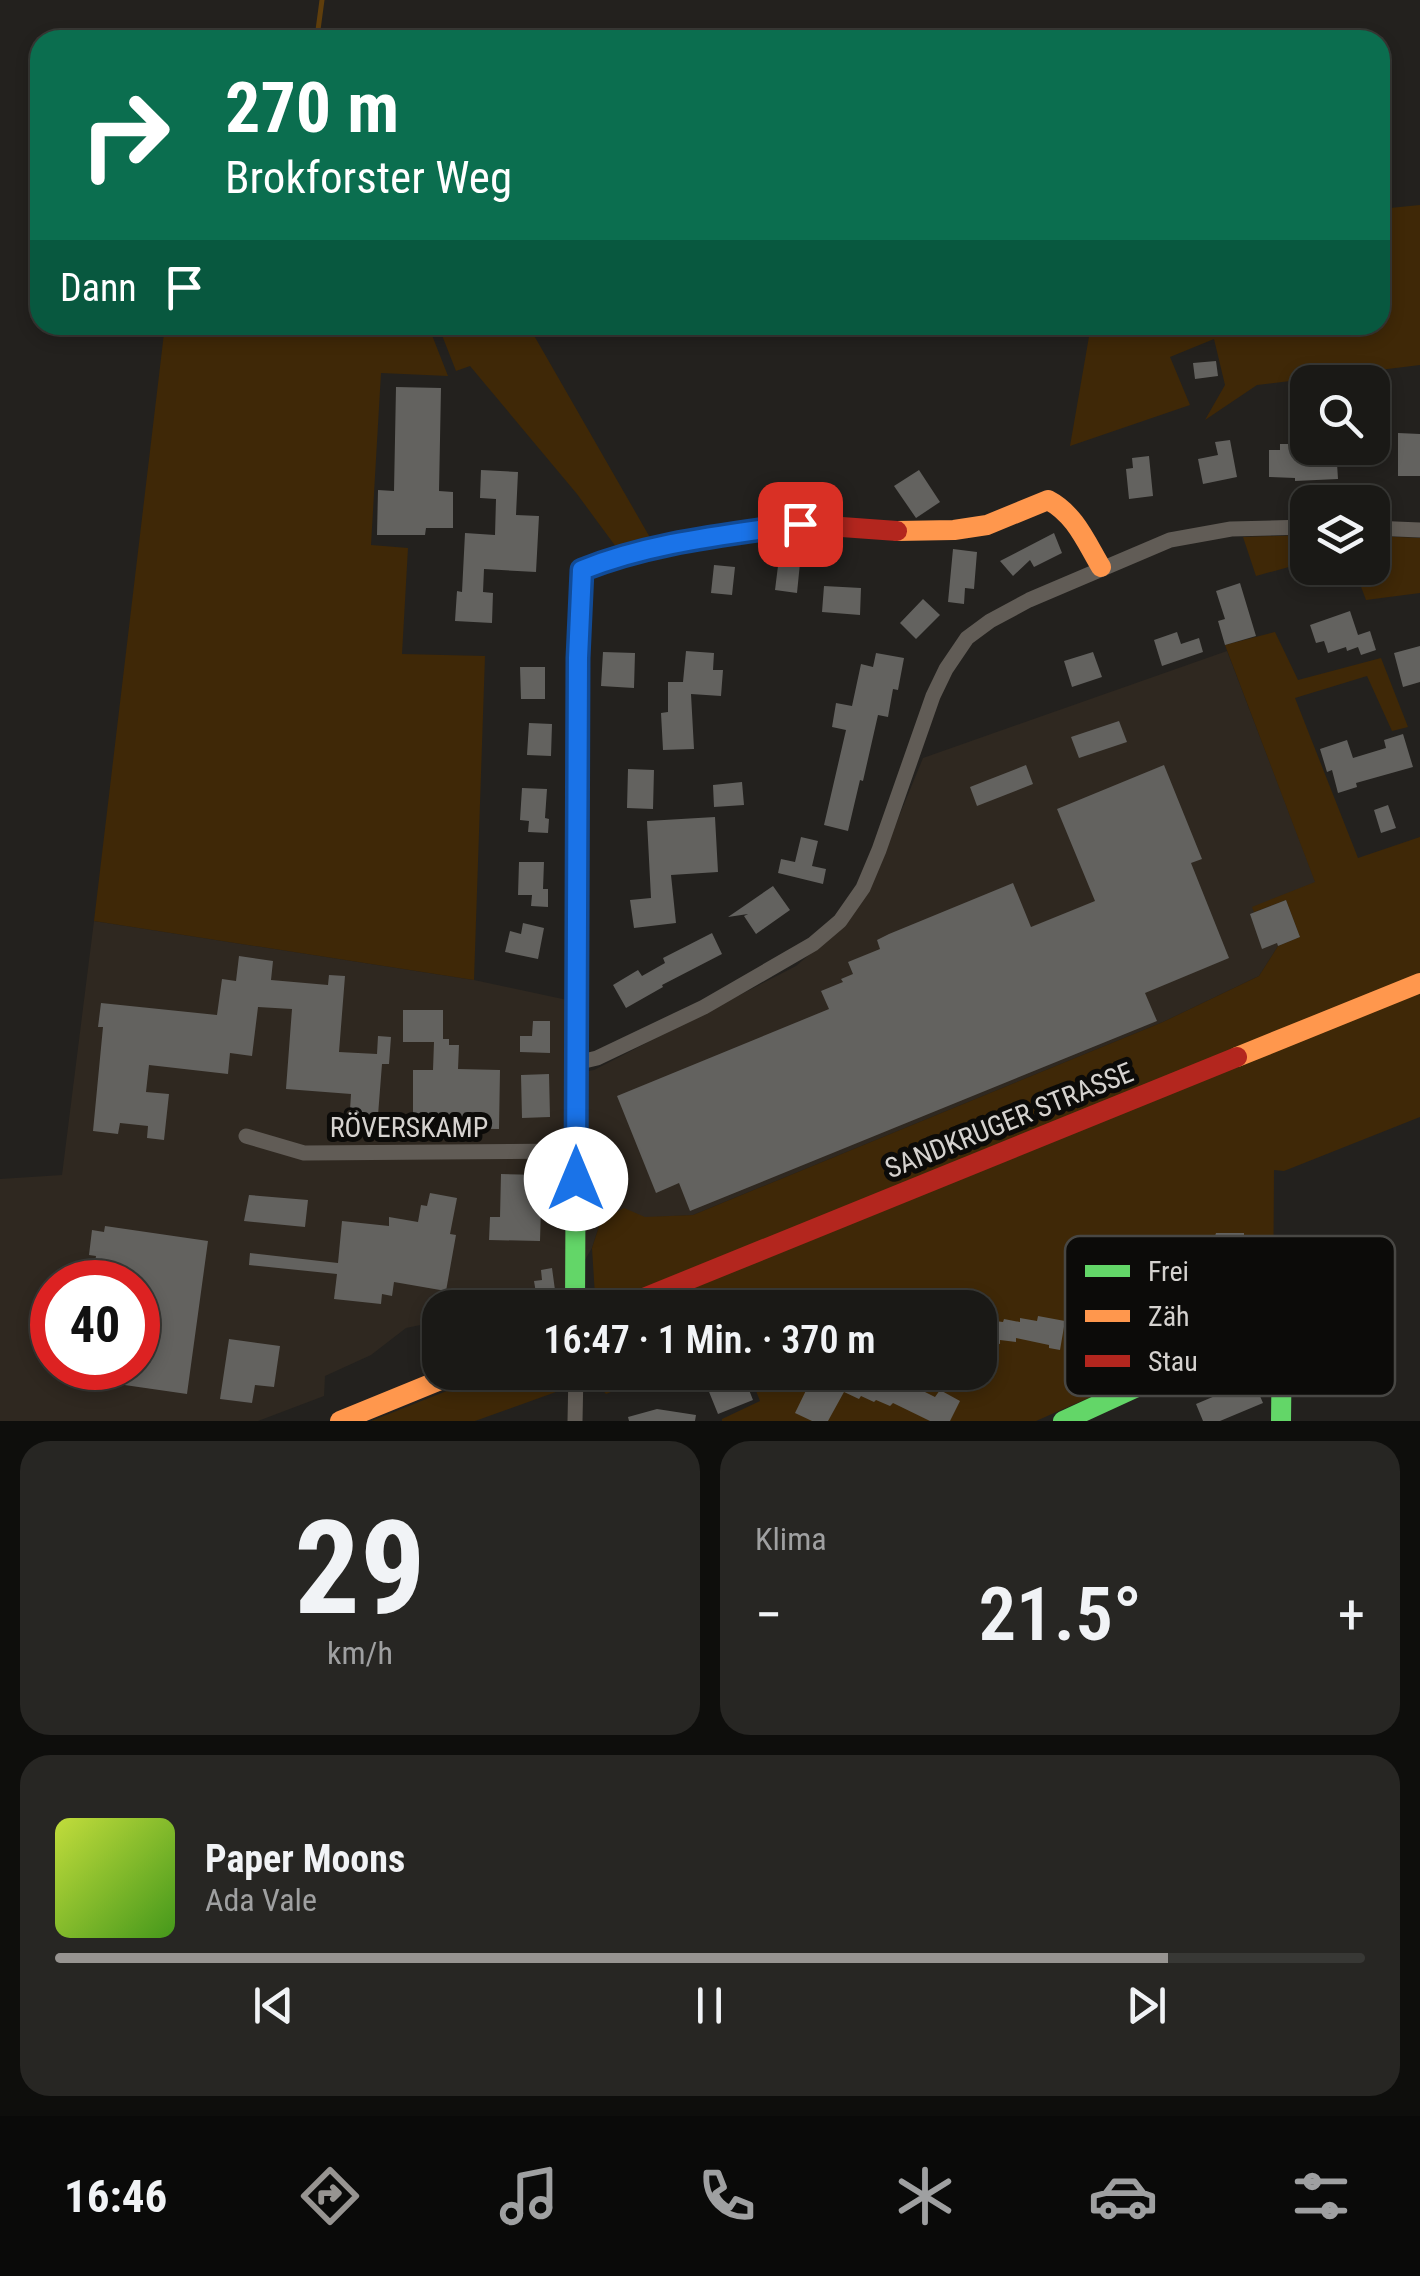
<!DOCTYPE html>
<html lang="de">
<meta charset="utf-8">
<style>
:root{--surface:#1a1916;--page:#272623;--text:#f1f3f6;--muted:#9fa0a1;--line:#383835;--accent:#979491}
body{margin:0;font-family:"Roboto Condensed",sans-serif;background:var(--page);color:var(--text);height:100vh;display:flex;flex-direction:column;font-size:38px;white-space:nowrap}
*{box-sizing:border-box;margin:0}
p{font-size:32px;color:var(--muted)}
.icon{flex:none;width:55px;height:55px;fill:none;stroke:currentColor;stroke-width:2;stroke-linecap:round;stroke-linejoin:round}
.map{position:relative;height:1421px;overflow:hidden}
.sheet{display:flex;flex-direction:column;gap:20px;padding:20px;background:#0e0e0c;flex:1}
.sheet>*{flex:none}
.top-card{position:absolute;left:30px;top:30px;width:1360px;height:305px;border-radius:30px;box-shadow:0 5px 15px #0003,0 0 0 2px var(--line);background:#0b6e4f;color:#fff;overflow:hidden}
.fabs{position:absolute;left:1290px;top:365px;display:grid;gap:20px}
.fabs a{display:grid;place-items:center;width:100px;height:100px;border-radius:20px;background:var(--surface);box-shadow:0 5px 15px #0003,0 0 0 2px var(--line);font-size:50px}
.speed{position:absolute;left:30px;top:1260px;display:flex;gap:20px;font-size:50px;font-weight:700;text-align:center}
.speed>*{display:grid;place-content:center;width:130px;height:130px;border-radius:50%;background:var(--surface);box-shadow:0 5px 15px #0003,0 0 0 2px var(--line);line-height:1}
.speed .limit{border:15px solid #d22;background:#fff;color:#111}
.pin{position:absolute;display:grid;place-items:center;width:85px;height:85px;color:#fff;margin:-42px;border-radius:20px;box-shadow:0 5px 15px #0006}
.me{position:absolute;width:110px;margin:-55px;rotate:0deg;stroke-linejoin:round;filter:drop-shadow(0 0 8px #0008)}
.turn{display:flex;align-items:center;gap:35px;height:210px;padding:0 30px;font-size:45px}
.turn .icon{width:130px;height:130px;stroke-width:2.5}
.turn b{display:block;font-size:70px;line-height:85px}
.then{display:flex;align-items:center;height:95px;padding:0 30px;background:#0003;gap:20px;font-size:38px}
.big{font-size:75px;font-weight:600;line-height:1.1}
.sheet .tile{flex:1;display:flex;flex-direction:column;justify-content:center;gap:15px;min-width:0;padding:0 35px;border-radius:30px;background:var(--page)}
.sheet .dial{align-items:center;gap:0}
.dial b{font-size:130px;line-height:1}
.song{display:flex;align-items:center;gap:30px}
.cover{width:120px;height:120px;border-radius:15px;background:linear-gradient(135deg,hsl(70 70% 55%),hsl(100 70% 35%))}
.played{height:10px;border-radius:5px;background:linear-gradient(90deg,var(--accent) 85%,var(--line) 85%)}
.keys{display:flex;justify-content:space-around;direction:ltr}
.heat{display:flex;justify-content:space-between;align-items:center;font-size:55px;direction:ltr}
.sheet .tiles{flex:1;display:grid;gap:20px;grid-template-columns:1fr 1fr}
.tile:last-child{grid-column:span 2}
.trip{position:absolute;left:422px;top:1290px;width:575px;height:100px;border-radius:30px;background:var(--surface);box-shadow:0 5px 15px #0003,0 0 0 2px var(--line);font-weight:600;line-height:100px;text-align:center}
.tabs{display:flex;height:160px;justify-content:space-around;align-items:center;background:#0a0a09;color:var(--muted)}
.tabs .icon{width:70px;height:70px}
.tabs .current{color:var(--accent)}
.tabs b{font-size:45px;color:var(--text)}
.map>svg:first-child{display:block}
</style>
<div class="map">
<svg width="1420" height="1421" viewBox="0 0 1420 1421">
<rect width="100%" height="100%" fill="#23211e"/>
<path fill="#2f2820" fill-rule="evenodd" d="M1227 651 1316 883 1286 900 1300 937 1278 946 1259 976 1163 1022 693 1215 601 1220 592 1248 563 1297 507 1307 440 1308V1321L406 1328 371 1355 325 1376 324 1396 258 1421H0V1179L62 1175 94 921 474 980 572 1001 574 1074 594 1070 796 966 837 931 868 892 923 758ZM52 1282H138V1368H52Z"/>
<path fill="#3f2807" d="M1420 205V365L1257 385 1205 420 1225 385 1214 339 1170 357 1190 405 1070 446 1091 325H1380V209Z
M165 325H428L448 376 381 373 371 545 408 548 402 654 485 656 474 980 94 921Z
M438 325H528L652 541 622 555 577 494 470 366 456 371Z
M1307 535V562L1256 576 1243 537Z
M1373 536 1420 538V593L1366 600 1354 568H1372Z
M1275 632 1298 680 1381 658 1408 727 1392 731 1367 676 1295 698 1358 858 1420 837V1117L1284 1171 1274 1170 1273 1317 1036 1421H722V1419L760 1401 749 1373 980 1372V1308L609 1307 605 1298H597L595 1296 592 1248 601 1220 624 1208 645 1217 693 1215 1163 1022 1259 976 1278 946 1300 937 1286 900 1254 912 1252 907 1315 882 1225 645Z
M492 1373H566L567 1388 475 1421H371Z
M593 1373V1372L652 1373 640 1380 606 1394 592 1378Z"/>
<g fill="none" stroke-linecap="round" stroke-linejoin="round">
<path stroke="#5f3e0c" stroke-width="5" d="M318 30 322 0
M112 334 118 325"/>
</g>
<path fill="#63625f" d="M1216 361 1218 376 1195 379 1193 363Z
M396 387 441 388 439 491 453 492V528H426L425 535H377L378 490 394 491Z
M1398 433 1420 434V476H1398Z
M1230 440 1237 477 1203 484 1198 459 1218 455 1215 442Z
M1280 444H1296V448H1336L1338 479 1295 481V478L1269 477V450H1280Z
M1149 456 1153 496 1129 499 1126 469 1133 468 1132 458Z
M481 470 518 472 516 515 539 516 536 572 484 569 483 592 493 593 492 623 455 621 457 591 462 592 465 533 495 535 496 499 480 498Z
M919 470 940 502 916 518 894 486Z
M1054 533 1062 553 1034 567 1030 560 1013 576 1000 561Z
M953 549 977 552 974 589 965 588 964 604 948 602Z
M780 550 801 553 797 593 775 590Z
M714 565 735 567 732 595 711 593Z
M1240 583 1256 636 1225 645 1218 621 1225 619 1216 591Z
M824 586 861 588 860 615 822 612Z
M923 599 940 615 916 639 900 623Z
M1350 611 1358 635 1370 631 1376 650 1361 655 1358 647 1347 651 1346 647 1328 653 1324 641 1316 643 1310 625Z
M1177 632 1181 644 1199 638 1203 652 1162 666 1154 640Z
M1420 646V682L1403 687 1394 653Z
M686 651 714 653 713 670H723L721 696 691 694 694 749 663 750 661 713 668 712V682H683Z
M603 652 635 653 634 688 601 686Z
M1093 652 1102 677 1072 687 1064 661Z
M876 653 904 658 898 690 893 689 888 717 878 715 863 781 860 780 848 831 824 825 846 730 832 727 836 703 852 706 861 664 873 667Z
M520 667H545V699H521Z
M1119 721 1127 742 1079 758 1071 737Z
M529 723 552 724 551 756 527 755Z
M1403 734 1413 767 1356 783 1357 787 1338 793 1332 770 1327 772 1320 749 1347 740 1353 758 1386 748 1384 740Z
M1026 765 1033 784 977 806 970 787Z
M1164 765 1202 859 1191 863 1229 958 1145 993 1157 1021 690 1211 679 1183 656 1193 617 1096 829 1009 821 991 843 982 841 979 853 974 848 962 880 949 877 940 889 934 1013 883 1031 927 1095 901 1057 809Z
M628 769 654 770 653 809 627 808Z
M742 782 744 805 714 807 713 785Z
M522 788 547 789 545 818 549 819 548 833 528 832 529 821 520 820Z
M1388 805 1396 828 1381 833 1374 810Z
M715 817 718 872 671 875 676 923 634 928 630 900 651 898 647 821Z
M801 837 818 841 812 866 826 869 823 884 778 873 781 859 795 862Z
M519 862H544L543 889H548V907L531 906 532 895H518Z
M773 886 790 910 756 934 744 916 748 914 728 917Z
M1286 900 1300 937 1278 946 1277 943 1262 949 1250 914Z
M523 923 544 928 538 959 505 952 510 931 521 934Z
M712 933 722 954 662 985 663 987 626 1008 613 985 638 970 642 976 665 963 663 958Z
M239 956 273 961 271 980 328 985 329 975 345 976 339 1052 377 1054 378 1036 391 1037 389 1064H382L377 1128 349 1126 351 1094 286 1089 292 1009 258 1007 252 1056 230 1053 228 1074 149 1065 146 1092 169 1094 164 1140 147 1138 148 1126 120 1123 118 1134 93 1131 103 1027H98L101 1003 217 1015 222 979 236 981Z
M403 1010H443V1039H449V1045H459L458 1069 500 1070 499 1129 413 1128V1070H433L434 1042H403Z
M533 1021H550V1053L520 1052V1036H532Z
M549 1074 550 1117 522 1118 521 1075Z
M501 1174 542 1175 540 1241 489 1240 490 1217H500Z
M430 1193 457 1198 450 1234 456 1235 446 1291 394 1282 392 1296 382 1294 381 1304 334 1299 337 1274 249 1265 250 1253 338 1263 342 1221 389 1226V1217L418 1222 421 1205 427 1206Z
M249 1195 308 1200 305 1227 244 1221Z
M105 1226 208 1241 187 1394 83 1379 85 1368H138V1282H97L98 1270H94L96 1256 89 1255 92 1230 104 1232Z
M1216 1233H1244V1270L1231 1271V1258H1201L1200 1261 1169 1264V1267H1153V1271L1122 1274 1121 1252H1136V1249L1169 1246V1242L1201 1240 1200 1236H1215Z
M552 1268 555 1290 536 1293 534 1281 542 1280 541 1270Z
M1038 1316 1065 1321 1060 1350 1049 1348V1345L1016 1338V1342L1000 1340V1344L980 1340V1325L986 1326 987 1320 1003 1322 1004 1319 1020 1322V1318L1037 1321Z
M229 1339 280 1346 274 1387 255 1385 252 1403 220 1399Z
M1248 1368 1263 1403 1220 1421H1203L1196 1404 1222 1393 1217 1380Z
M701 1372H742L753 1400 718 1414Z
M815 1372H856L883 1383 885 1380 900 1387 902 1384 919 1392 921 1390 935 1397 940 1390 960 1401 950 1421H930L893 1403 890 1406 876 1400 874 1402 861 1396 859 1399 844 1392 828 1421H812L795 1413Z
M657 1409 696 1415 695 1421H629L628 1417Z"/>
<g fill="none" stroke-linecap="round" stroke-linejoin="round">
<path stroke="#615c56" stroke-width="15" d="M1372 528 1420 530
M576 1063 597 1058 704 1007 813 944 840 921 863 888 879 850 933 696 946 669 967 638 990 621 1029 600 1170 540 1231 529 1308 527
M246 1136 304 1153 575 1151
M575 1421 576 1372"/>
<path stroke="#63d668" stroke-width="20" d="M575 1308 578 684
M1063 1421 1274 1324H1280L1282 1330 1281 1421"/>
<path stroke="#ff974d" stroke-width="20" d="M897 531 954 530 987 525 1048 500C1075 514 1086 542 1101 567
M1237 1057 1420 983
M340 1421 460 1372"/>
<path stroke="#b3261e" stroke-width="20" d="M578 684 582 570 602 562 670 544 800 524 897 531
M619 1308 1237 1057"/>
</g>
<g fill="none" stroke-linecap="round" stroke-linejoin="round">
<defs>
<path id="route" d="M576 1179 578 658 582 570C651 542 727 535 800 524"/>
</defs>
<use href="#route" stroke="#114b97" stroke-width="25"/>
<use href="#route" stroke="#1a73e8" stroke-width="18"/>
</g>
<g text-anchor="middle" stroke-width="10" stroke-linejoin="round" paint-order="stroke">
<g font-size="28" fill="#d5d2cf" stroke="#0c0b09">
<text transform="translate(1009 1120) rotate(-22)" y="10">SANDKRUGER STRASSE</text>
<text x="409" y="1137">RÖVERSKAMP</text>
</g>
</g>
<rect x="1065" y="1236" width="330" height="160" rx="15" fill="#0c0b09" stroke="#484744" stroke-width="2.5"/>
<rect x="1085" y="1265" width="45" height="12" fill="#63d668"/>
<rect x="1085" y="1310" width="45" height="12" fill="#ff974d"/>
<rect x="1085" y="1355" width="45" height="12" fill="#b3261e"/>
<g font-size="28" fill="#d5d2cf">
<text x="1148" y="1281">Frei</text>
<text x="1148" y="1326">Zäh</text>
<text x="1148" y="1371">Stau</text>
</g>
</svg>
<div class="fabs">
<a><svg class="icon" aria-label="search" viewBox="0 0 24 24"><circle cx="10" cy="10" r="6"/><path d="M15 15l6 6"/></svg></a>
<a><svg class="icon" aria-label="layers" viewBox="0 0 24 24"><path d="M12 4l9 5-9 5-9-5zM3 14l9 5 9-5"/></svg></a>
</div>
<div class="speed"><div class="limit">40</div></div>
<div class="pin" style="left:800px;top:524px;background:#d93025"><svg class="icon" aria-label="arrive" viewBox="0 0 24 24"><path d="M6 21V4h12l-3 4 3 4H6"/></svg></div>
<svg class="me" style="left:576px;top:1179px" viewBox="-20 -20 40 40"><circle r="19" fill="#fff"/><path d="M0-13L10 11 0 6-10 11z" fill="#1a73e8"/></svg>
<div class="trip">16:47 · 1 Min. · 370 m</div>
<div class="top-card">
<div class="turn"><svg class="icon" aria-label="right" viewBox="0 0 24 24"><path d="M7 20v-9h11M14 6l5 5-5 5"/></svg><div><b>270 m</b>Brokforster Weg</div></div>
<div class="then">Dann<svg class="icon" aria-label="arrive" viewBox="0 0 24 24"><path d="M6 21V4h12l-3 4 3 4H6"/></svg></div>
</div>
</div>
<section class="sheet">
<div class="tiles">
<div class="tile dial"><b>29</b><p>km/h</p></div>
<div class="tile"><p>Klima</p>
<div class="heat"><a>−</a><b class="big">21.5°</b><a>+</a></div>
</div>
<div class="tile">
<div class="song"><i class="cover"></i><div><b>Paper Moons</b><p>Ada Vale</p></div></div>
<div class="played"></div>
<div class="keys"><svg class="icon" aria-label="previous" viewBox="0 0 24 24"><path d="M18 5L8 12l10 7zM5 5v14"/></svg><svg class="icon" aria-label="pause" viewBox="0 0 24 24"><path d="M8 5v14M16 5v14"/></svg><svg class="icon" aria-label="next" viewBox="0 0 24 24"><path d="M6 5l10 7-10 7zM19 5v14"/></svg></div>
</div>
</div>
</section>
<nav class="tabs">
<b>16:46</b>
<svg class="icon current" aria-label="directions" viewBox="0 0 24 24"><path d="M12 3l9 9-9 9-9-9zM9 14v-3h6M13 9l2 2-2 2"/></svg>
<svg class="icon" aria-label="music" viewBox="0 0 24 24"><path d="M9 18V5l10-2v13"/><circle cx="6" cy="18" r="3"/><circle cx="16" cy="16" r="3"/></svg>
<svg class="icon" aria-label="phone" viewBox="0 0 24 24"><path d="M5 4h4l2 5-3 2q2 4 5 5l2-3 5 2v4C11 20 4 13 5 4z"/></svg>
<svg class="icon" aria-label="climate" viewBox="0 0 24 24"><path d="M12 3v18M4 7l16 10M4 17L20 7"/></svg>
<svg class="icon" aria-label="car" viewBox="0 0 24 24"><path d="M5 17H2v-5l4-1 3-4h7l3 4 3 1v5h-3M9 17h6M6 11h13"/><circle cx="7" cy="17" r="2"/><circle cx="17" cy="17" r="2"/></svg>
<svg class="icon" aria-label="filters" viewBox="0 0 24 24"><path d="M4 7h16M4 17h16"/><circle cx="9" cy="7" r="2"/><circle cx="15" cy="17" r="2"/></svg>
</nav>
